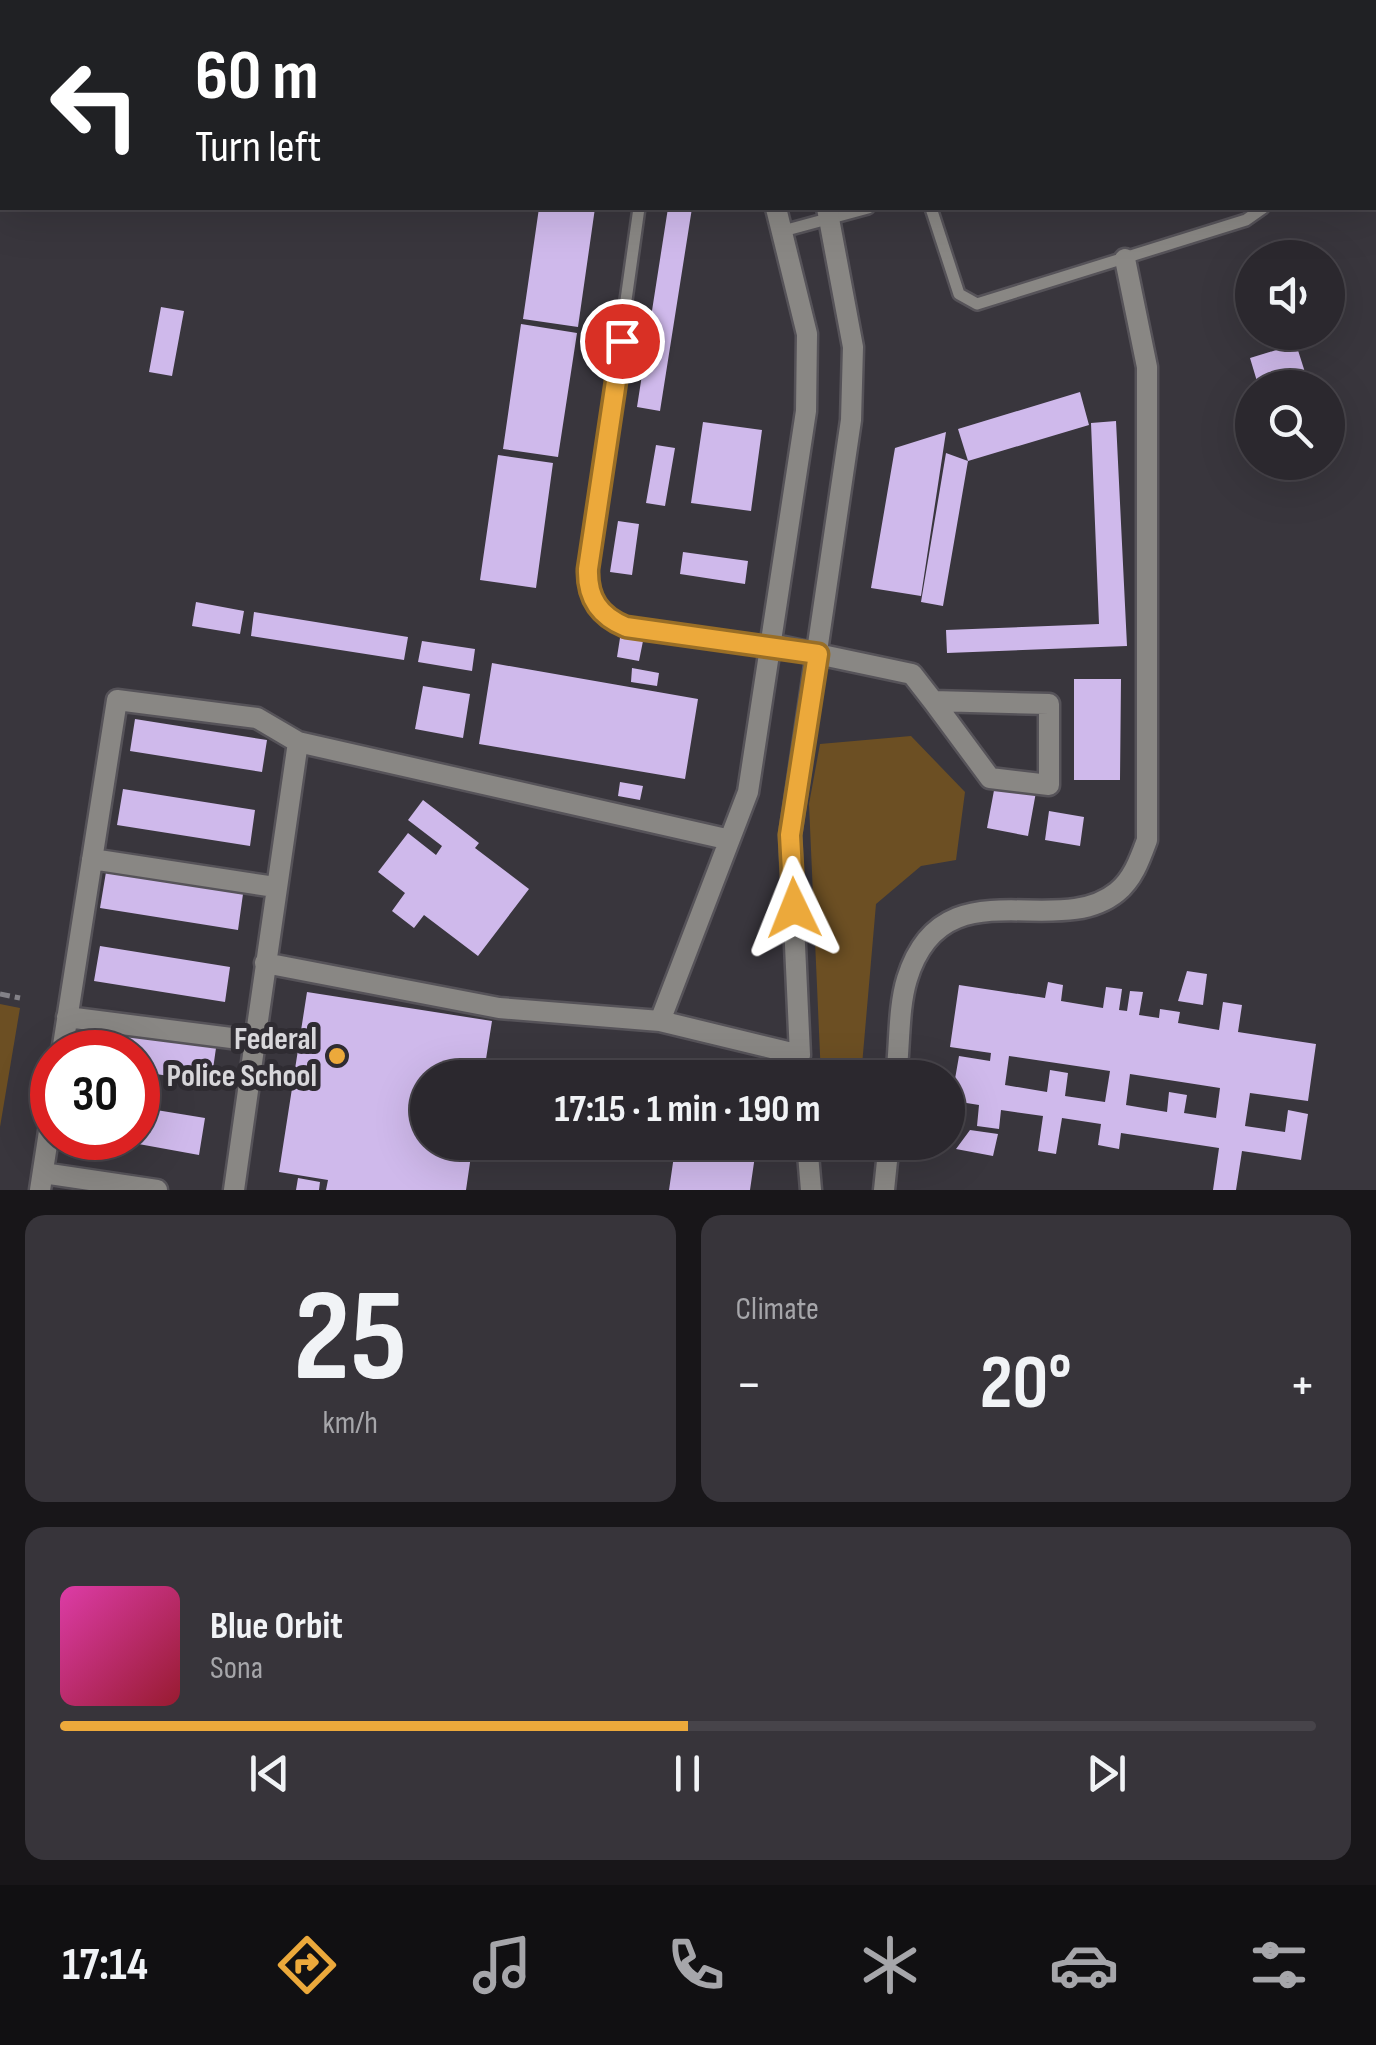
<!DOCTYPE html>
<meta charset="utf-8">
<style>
:root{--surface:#2b282e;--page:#37343a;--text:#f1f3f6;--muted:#a6a6aa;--line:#47444a;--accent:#eca93b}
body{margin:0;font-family:"Sofia Sans Condensed",sans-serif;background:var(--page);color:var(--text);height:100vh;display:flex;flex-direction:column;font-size:38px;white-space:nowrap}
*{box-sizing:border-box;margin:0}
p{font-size:32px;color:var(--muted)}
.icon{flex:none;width:55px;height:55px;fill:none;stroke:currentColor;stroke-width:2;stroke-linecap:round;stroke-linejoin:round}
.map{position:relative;height:1190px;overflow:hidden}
.panel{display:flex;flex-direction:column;gap:25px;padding:25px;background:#181619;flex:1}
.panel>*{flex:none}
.guide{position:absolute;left:0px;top:0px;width:1378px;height:210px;box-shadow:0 10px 40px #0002,0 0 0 2px var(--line);background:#202124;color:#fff;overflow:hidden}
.fabs{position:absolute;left:1235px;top:240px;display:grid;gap:20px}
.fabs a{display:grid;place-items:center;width:110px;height:110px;border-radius:50%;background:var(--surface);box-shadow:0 10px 40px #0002,0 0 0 2px var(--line);font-size:50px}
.speed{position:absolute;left:30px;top:1030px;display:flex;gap:20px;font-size:50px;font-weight:700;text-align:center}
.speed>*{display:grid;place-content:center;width:130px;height:130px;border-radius:50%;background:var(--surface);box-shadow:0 10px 40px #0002,0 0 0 2px var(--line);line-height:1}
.speed .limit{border:15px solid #d22;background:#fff;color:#111}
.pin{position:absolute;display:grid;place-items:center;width:85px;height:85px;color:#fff;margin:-42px;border:5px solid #fff;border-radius:50%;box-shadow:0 2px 10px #0007}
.me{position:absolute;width:110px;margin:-55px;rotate:358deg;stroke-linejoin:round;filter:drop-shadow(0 0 8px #0008)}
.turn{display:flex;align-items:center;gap:35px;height:210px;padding:0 30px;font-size:45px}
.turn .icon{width:130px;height:130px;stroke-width:2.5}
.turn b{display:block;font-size:70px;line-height:85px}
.big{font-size:75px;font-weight:700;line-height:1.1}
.panel .tile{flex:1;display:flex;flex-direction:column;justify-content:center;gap:15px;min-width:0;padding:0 35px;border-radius:20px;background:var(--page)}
.panel .dial{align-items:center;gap:0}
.dial b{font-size:130px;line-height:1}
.song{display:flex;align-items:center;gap:30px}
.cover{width:120px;height:120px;border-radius:15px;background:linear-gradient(135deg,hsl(320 70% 55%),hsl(350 70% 35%))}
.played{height:10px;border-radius:5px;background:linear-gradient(90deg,var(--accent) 50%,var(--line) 50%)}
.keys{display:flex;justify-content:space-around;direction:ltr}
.heat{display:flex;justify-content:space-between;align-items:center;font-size:55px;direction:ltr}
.panel .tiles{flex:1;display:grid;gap:25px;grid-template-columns:1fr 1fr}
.tile:last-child{grid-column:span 2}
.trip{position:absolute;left:410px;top:1060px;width:555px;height:100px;border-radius:50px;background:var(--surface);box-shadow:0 10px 40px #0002,0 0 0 2px var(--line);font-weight:700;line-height:100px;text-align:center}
.tab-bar{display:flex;height:160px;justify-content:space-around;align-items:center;background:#111012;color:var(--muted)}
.tab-bar .icon{width:70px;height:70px}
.tab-bar .on{color:var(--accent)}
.tab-bar b{font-size:45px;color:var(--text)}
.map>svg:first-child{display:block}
</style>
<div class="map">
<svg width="1376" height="1190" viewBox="0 0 1376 1190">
<rect width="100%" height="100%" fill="#39363d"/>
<path fill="#6c4f23" d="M911 736 965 792 956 860 921 866 876 904 861 1077H821L809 804 820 744Z
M0 1004 20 1008 0 1127Z"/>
<path fill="#cfb9eb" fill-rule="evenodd" d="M539 208H595L578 327 523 319Z
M668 208H692L660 411 637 407Z
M161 307 184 311 172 376 149 372Z
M521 324 577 333 558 457 503 449Z
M1296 344 1310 388H1259L1250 358Z
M1080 392 1089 425 968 461 943 606 921 602 946 453 968 461 958 429Z
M1116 421 1127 646 947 653 946 630 1099 624 1091 423Z
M703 422 762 430 751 511 691 503Z
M946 432 921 596 871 588 895 448Z
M656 445 675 448 665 506 646 503Z
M498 455 553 463 536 588 480 580Z
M618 521 639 524 632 575 610 572Z
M683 552 748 561 745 584 680 574Z
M196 602 244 611 240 634 192 626Z
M254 612 408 637 404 660 251 636Z
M620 638 643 641 639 661 617 657Z
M422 641 475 649 472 671 418 662Z
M492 663 698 699 685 779 479 744Z
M632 668 659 673 657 686 631 682Z
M1074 679H1121L1120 780H1074Z
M423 686 470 694 463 738 415 729Z
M135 719 267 740 262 772 130 751Z
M620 782 643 786 640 800 618 796Z
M995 785 1036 792 1028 836 987 828Z
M123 789 255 810 250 846 117 825Z
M423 800 479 843 475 848 529 889 478 956 424 915 414 928 392 911 405 893 378 872 408 833 436 855 442 846 408 820Z
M1049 811 1084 817 1080 846 1045 840Z
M106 872 243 894 238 930 100 908Z
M100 946 230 967 225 1002 94 981Z
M1187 971 1207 974 1203 1005 1178 1001Z
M1048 982 1063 985 1061 1001 1103 1008 1106 987 1122 989 1119 1010 1127 1011 1130 991 1143 992 1139 1015 1159 1018 1160 1009 1180 1012 1178 1023 1219 1030 1223 1002 1242 1005 1238 1032 1316 1044 1308 1101 1250 1093 1245 1126 1285 1132 1288 1110 1308 1114 1301 1160 1242 1151 1236 1190H1213L1219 1148 1121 1133 1119 1149 1098 1145 1101 1124 1062 1118 1056 1154 1038 1151 1043 1116 1001 1110 999 1129 977 1126 979 1105 948 1100V1078L955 1079 959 1056 990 1061 991 1053 950 1047 959 985 1045 998ZM1009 1056 1110 1071 1105 1102 1065 1096 1068 1073 1050 1070 1047 1092 1005 1085ZM1130 1074 1220 1088 1216 1118 1184 1113 1187 1095 1169 1092 1167 1112 1126 1105Z
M307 992 492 1021 483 1078H428V1142H473L466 1190H326L328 1180 279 1172Z
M84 1027 216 1048 211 1083 138 1071V1052H80Z
M138 1107 205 1118 199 1155 111 1139 138 1138Z
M970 1130 998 1134 993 1156 956 1149Z
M676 1142H757L750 1190H669Z
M298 1178 320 1182 319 1190H296Z"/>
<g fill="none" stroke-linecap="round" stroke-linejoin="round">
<defs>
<path id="service" d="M1204 0 1205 2
M551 2V0
M1138 2 1146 0
M639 208 588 569C587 599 599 616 627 627L770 644
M931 208 959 294 977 304 1246 220 1263 208
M783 231 868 208"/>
<path id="minor" d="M713 0 714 2
M763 0 764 2
M776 208 807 334 806 411 748 792 660 1021 800 1055 790 835 851 420 853 347 827 208
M770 644 912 674 933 701 1049 704V785L990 778 933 701
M298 742 726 839
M92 859 275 887
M265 963 499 1008 660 1021
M67 1017 255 1041 234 1190
M62 1052 117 700 257 718 298 742 255 1041
M896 1078C900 1046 898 1008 907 979 943 862 1056 942 1117 892 1133 879 1140 859 1147 840V367L1125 259
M807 1142 811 1190
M43 1173 157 1190
M40 1190 52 1112
M884 1190 889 1142"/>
</defs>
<use href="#service" stroke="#565359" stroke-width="16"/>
<use href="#minor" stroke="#565359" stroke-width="25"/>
<path stroke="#838187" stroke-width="5" stroke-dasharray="10 5" stroke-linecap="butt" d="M0 194 2 193
M0 994 20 998"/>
<use href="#service" stroke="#898784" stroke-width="11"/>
<use href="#minor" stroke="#898784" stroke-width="20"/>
</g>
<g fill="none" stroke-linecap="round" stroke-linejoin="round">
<defs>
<path id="route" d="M622 341 588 569C587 598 599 616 626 627L818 654 790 835 794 908"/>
</defs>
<use href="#route" stroke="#996e26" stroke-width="25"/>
<use href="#route" stroke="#eca93b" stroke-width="18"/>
</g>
<circle fill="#eca93b" stroke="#2f2c32" stroke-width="4" cx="337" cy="1056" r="10"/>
<g text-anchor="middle" stroke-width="10" stroke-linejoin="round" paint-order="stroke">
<g font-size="32" font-weight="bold" fill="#d8d7db" stroke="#2f2c32" text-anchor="end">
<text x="317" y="1049">Federal<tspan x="317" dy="37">Police School</tspan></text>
</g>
</g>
</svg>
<div class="fabs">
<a><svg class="icon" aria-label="sound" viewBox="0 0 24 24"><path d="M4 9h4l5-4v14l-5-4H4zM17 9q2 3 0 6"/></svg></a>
<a><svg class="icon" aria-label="search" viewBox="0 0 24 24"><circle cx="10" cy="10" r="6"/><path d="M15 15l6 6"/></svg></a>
</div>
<div class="speed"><div class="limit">30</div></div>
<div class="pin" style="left:622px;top:341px;background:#d93025"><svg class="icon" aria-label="arrive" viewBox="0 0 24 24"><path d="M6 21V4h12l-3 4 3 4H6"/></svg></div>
<svg class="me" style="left:794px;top:908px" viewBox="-20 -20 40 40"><path d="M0-17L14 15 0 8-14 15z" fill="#eca93b" stroke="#fff" stroke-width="4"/></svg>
<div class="trip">17:15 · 1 min · 190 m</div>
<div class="guide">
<div class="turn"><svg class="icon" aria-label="left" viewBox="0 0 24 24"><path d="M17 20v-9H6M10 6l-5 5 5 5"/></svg><div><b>60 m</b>Turn left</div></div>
</div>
</div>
<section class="panel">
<div class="tiles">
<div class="tile dial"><b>25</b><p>km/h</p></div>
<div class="tile"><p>Climate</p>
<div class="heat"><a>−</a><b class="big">20°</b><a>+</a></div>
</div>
<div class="tile">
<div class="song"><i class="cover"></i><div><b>Blue Orbit</b><p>Sona</p></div></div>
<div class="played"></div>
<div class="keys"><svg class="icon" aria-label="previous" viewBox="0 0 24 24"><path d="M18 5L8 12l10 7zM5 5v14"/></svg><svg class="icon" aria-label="pause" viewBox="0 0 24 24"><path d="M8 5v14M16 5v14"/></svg><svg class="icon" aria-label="next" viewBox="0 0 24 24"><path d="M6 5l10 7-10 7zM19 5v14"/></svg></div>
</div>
</div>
</section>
<nav class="tab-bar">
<b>17:14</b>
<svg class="icon on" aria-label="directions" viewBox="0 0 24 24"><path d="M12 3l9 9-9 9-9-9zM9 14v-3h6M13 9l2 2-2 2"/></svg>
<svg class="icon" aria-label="music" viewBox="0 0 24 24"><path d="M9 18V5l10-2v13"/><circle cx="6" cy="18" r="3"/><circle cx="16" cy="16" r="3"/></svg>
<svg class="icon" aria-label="phone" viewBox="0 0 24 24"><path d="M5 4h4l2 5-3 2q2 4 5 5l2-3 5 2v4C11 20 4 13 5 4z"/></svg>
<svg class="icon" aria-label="climate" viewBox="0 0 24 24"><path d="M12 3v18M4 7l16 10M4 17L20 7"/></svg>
<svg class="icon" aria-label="car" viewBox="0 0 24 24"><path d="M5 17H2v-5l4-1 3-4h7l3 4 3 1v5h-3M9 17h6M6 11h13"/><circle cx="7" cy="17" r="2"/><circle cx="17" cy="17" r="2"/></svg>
<svg class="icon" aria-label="filters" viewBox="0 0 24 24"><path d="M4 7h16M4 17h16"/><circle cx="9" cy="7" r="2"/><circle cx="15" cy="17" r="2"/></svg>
</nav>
